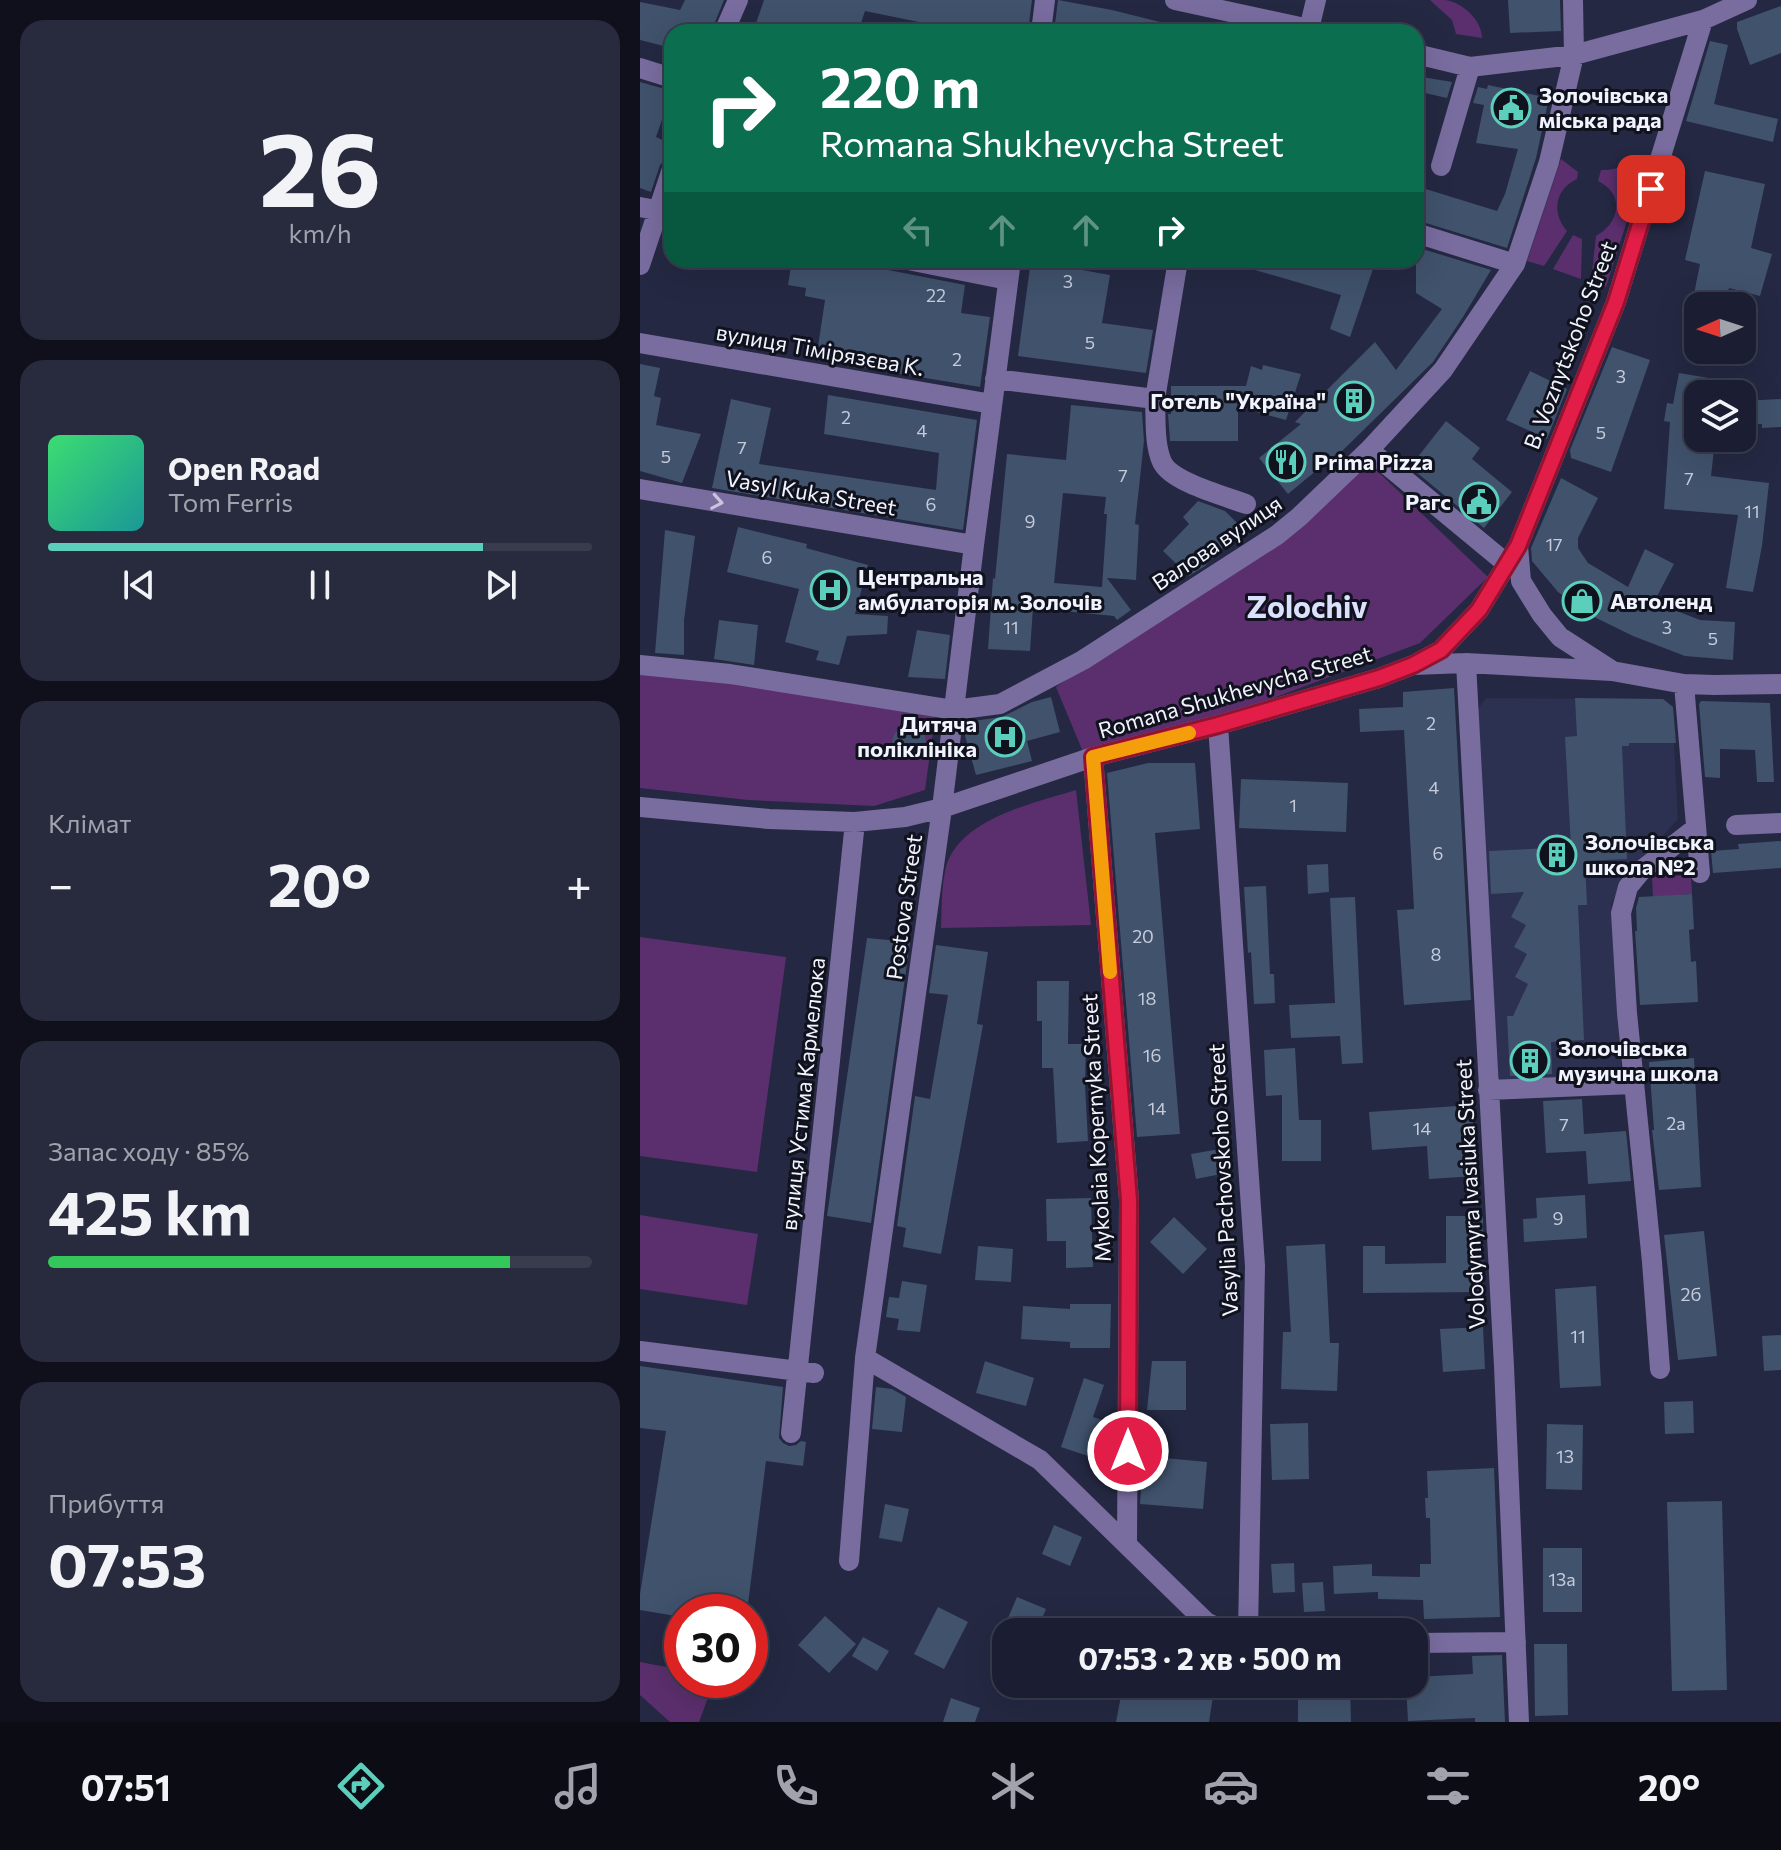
<!DOCTYPE html>
<html lang="uk">
<meta charset="utf-8">
<style>
:root{--surface:#1b1e32;--page:#282b3e;--text:#f1f3f6;--muted:#a0a2ac;--line:#393c4d;--accent:#5bcebc}
body{margin:0;font-family:Commissioner,sans-serif;background:var(--page);color:var(--text);height:100vh;display:flex;flex-direction:column;font-size:30px;white-space:nowrap}
*{box-sizing:border-box;margin:0}
p{font-size:26px;color:var(--muted)}
.icon{flex:none;width:44px;height:44px;fill:none;stroke:currentColor;stroke-width:2;stroke-linecap:round;stroke-linejoin:round}
.map{position:relative;flex:1;overflow:hidden}
.drawer{display:flex;flex-direction:column;gap:20px;padding:20px;background:#0f101c;width:640px}
.drawer>*{flex:none}
.hud{position:absolute;left:24px;top:24px;width:760px;height:244px;border-radius:24px;box-shadow:0 8px 32px #0002,0 0 0 2px var(--line);background:#0b6e4f;color:#fff;overflow:hidden}
.needle{width:52px;rotate:267deg}
.controls{position:absolute;left:1044px;top:292px;display:grid;gap:16px}
.controls a{display:grid;place-items:center;width:72px;height:72px;border-radius:16px;background:var(--surface);box-shadow:0 8px 32px #0002,0 0 0 2px var(--line);font-size:40px}
.speed{position:absolute;left:24px;top:1594px;display:flex;gap:16px;font-size:40px;font-weight:700;text-align:center}
.speed>*{display:grid;place-content:center;width:104px;height:104px;border-radius:50%;background:var(--surface);box-shadow:0 8px 32px #0002,0 0 0 2px var(--line);line-height:1}
.speed .limit{border:12px solid #d22;background:#fff;color:#111}
.pin{position:absolute;display:grid;place-items:center;width:68px;height:68px;color:#fff;margin:-34px;border-radius:16px;box-shadow:0 4px 12px #0006}
.me{position:absolute;width:88px;margin:-44px;rotate:0deg;stroke-linejoin:round;filter:drop-shadow(0 0 6px #0008)}
.turn{display:flex;align-items:center;gap:28px;height:168px;padding:0 24px;font-size:36px}
.turn .icon{width:104px;height:104px;stroke-width:2.5}
.turn b{display:block;font-size:56px;line-height:68px}
.lanes{display:flex;align-items:center;height:76px;padding:0 24px;background:#0003;justify-content:center;gap:40px;direction:ltr}
.lanes .off{opacity:.35}
.big{font-size:60px;font-weight:700;line-height:1.1}
.drawer .widget{flex:1;display:flex;flex-direction:column;justify-content:center;gap:12px;min-width:0;padding:0 28px;border-radius:24px;background:var(--page)}
.drawer .dial{align-items:center;gap:0}
.dial b{font-size:104px;line-height:1}
.song{display:flex;align-items:center;gap:24px}
.cover{width:96px;height:96px;border-radius:12px;background:linear-gradient(135deg,hsl(140 70% 55%),hsl(180 70% 35%))}
.played{height:8px;border-radius:4px;background:linear-gradient(90deg,var(--accent) 80%,var(--line) 80%)}
.keys{display:flex;justify-content:space-around;direction:ltr}
.heat{display:flex;justify-content:space-between;align-items:center;font-size:44px;direction:ltr}
.charge{height:12px;border-radius:6px;background:linear-gradient(90deg,#34c759 85%,var(--line) 0)}
.trip{position:absolute;left:352px;top:1618px;width:436px;height:80px;border-radius:24px;background:var(--surface);box-shadow:0 8px 32px #0002,0 0 0 2px var(--line);font-weight:700;line-height:80px;text-align:center}
.dock{display:flex;height:128px;justify-content:space-around;align-items:center;background:#0b0c14;color:var(--muted)}
.dock .icon{width:56px;height:56px}
.dock .active{color:var(--accent)}
.dock b{font-size:36px;color:var(--text)}
main{display:flex;flex:1;min-height:0}
.map>svg:first-child{display:block}
</style>
<main>
<section class="drawer">
<div class="widget dial"><b>26</b><p>km/h</p></div>
<div class="widget">
<div class="song"><i class="cover"></i><div><b>Open Road</b><p>Tom Ferris</p></div></div>
<div class="played"></div>
<div class="keys"><svg class="icon" aria-label="previous" viewBox="0 0 24 24"><path d="M18 5L8 12l10 7zM5 5v14"/></svg><svg class="icon" aria-label="pause" viewBox="0 0 24 24"><path d="M8 5v14M16 5v14"/></svg><svg class="icon" aria-label="next" viewBox="0 0 24 24"><path d="M6 5l10 7-10 7zM19 5v14"/></svg></div>
</div>
<div class="widget"><p>Клімат</p>
<div class="heat"><a>−</a><b class="big">20°</b><a>+</a></div>
</div>
<div class="widget"><p>Запас ходу · 85%</p><b class="big">425 km</b><div class="charge"></div></div>
<div class="widget"><p>Прибуття</p><b class="big">07:53</b></div>
</section>
<div class="map">
<svg width="1141" height="1722" viewBox="0 0 1141 1722">
<rect width="100%" height="100%" fill="#242842"/>
<path fill="#2c3051" d="M846 698 1023 699 1032 706 1038 819 982 881 971 905 982 1080 859 1086 837 710Z"/>
<path fill="#5b2f6d" d="M790 0C795 0 800 0 805 0 822 2 842 20 842 38L816 34 812 20Z
M995 155 1007 158 966 287 951 282 956 236C980 223 985 194 958 181L961 170C977 171 984 165 995 155Z
M921 159 938 172 937 179C915 189 911 213 927 231L904 266 887 261Z
M933 235 942 239 941 279 913 269Z
M729 463 848 577 780 643 572 721 443 752 416 687Z
M0 670 47 671 295 717 285 790 234 806 108 800 0 788Z
M436 790 451 925 301 928C302 910 301 890 305 872 314 820 394 803 436 790Z
M1051 875 1052 894 1013 897 1012 877Z
M0 937 146 957 117 1172 0 1156Z
M0 1215 118 1234 107 1305 0 1289Z
M0 1662 42 1670V1680H71L73 1684 59 1722H30L0 1695Z"/>
<path fill="#40526c" fill-rule="evenodd" d="M45 0H84L71 32H32V48L0 40V2L40 10Z
M124 0H392L388 32H328L225 11 218 32H113Z
M418 0 472 10 536 26 535 32H414Z
M868 0H920L921 31 870 33Z
M1141 6V53L1110 65 1097 29V22Z
M1070 41 1088 45 1074 104 1138 119 1133 142 1046 121Z
M776 76 812 82 807 98 776 91Z
M0 82 32 91 16 137 31 144 27 157 20 165 11 192 0 188Z
M848 85 909 98 896 158 867 248 776 220V186L857 211 865 194 878 149 836 143 844 105 833 103 838 87 847 89Z
M1065 171 1125 184 1111 248 1132 254 1120 296 1089 288 1085 303 1054 294 1060 264 1045 260Z
M776 247 851 270 823 317 793 362 697 456 695 455 648 494 619 458 661 424 655 422 735 342 756 370 802 309 776 293Z
M152 260H230L244 262 243 269 325 285 321 313 350 317 340 387 176 360 185 300 165 296 166 288 148 285Z
M391 260H432L431 268 470 275 462 323 513 330 506 373 378 356Z
M598 260H736L710 337 690 329 701 295 598 265Z
M972 347 1010 360 971 472 931 458 930 450Z
M0 364 20 368 14 396 21 398 16 425 61 434 42 483 0 471Z
M623 365 661 374 646 420 598 407V441H530L528 414H531V386H606L611 366 622 370Z
M890 371 927 389 907 439 866 420Z
M1039 373 1110 385 1109 394H1058V448L1074 450 1071 476 1129 483 1122 546 1113 592 1086 588 1098 515 1024 509 1030 422 1024 421 1027 403 1033 404Z
M188 395 337 420 323 530 72 488 91 399 131 408 119 464 296 490 299 453 184 434Z
M1141 399V427L1122 428V424L1102 425V401Z
M431 405 502 412 504 441 495 524 499 525 496 580 467 578 491 610 477 620 474 616 393 608 390 651 348 649 353 578 355 579 367 454 426 460ZM423 493 466 497 464 514H467L462 587 414 583Z
M806 421 840 448 832 459 872 492 844 528 770 467Z
M921 478 958 498 938 538V548L948 563 988 587 1005 549 1034 564 1014 602 1060 620 1095 622 1093 660 1045 656 993 636 950 615 918 592 892 561 891 548Z
M558 501 585 511 602 528 565 566 549 576 523 551 549 524 543 517Z
M98 527 167 544 166 548 228 565 215 614 248 616 247 634 207 636 199 665 176 660 179 651 145 642 159 589 87 572Z
M25 530 55 536 44 620V655L15 653Z
M79 620 118 625 114 665 74 659Z
M277 630 310 635 305 679 268 677Z
M814 688 831 1000 764 1005 757 910 774 909 764 730 720 732 719 709 763 707V692Z
M411 697 420 732 387 741 392 761 336 775 324 732 326 722 362 717 392 702Z
M935 698 1023 699 1033 707 1036 743H989V746H982L987 859 945 861 947 905H938L944 1040 911 1042 912 1074 870 1076 867 1016H873L888 984 875 977 887 954 874 947 886 925 871 917 884 892 851 894 849 851 931 847 925 737 937 736Z
M1061 701 1130 703 1134 782H1117L1115 750 1080 749V778L1065 777 1059 704Z
M252 743a17 17 0 1 1 34 0a17 17 0 1 1-34 0Z
M508 763H555L560 829 515 833 540 1134 497 1137 467 773Z
M601 779 708 783 706 832 599 828Z
M1141 841V868L1073 873 1071 851 1099 849 1098 844Z
M688 864 689 892 668 894 667 865Z
M626 886 630 974H634L635 1003 614 1004 611 952 608 953 604 887Z
M1052 894 1054 929 1049 930 1051 962 1056 961 1058 1002 1000 1005 995 931H997L996 908 999 897Z
M715 897 723 1063 702 1064 700 1036 651 1038 649 1005 695 1003 690 898Z
M227 938 270 942 231 1223 187 1216Z
M296 945 348 952 337 1024 343 1025 301 1254 263 1247 266 1228 257 1226 275 1096 290 1099 308 995 289 993Z
M397 981H429L428 1044H446L445 1085 448 1141 417 1143 413 1068H402V1021H397Z
M655 1048 659 1120H681V1161H642V1095L626 1096 624 1050Z
M1054 1058 1061 1187 1019 1190 1012 1130H1014L1009 1062Z
M942 1099 944 1134 986 1131 991 1181 948 1184 946 1151 906 1153 903 1101Z
M832 1105 836 1176 789 1179 787 1146 732 1150 729 1112Z
M586 1148 591 1172 556 1179 551 1154Z
M945 1195 947 1238 884 1242 883 1219 897 1218 896 1198Z
M451 1198 453 1267 426 1268V1241H407L406 1199Z
M806 1216H843L844 1292 723 1293V1246H745V1264L806 1263Z
M534 1217 567 1249 543 1274 510 1242Z
M1064 1231 1077 1356 1038 1360 1024 1235Z
M685 1244 690 1343H699L697 1391 641 1389 643 1332H651L646 1246Z
M338 1246 373 1249 371 1282 335 1280Z
M262 1281 287 1285 280 1332 257 1330 259 1319 246 1317 249 1297 259 1298Z
M956 1286 961 1386 920 1388 915 1289Z
M430 1304H471L470 1348H430V1342L381 1339 383 1306 430 1309Z
M843 1327 845 1369 803 1372 800 1329Z
M1141 1335V1370L1124 1371 1122 1336Z
M345 1361 394 1378 386 1406 336 1393Z
M512 1361H546V1410H507Z
M0 1366 143 1387 139 1438 143 1443 149 1446 156 1445 161 1441 166 1442 163 1466 126 1461 107 1612H42V1617L0 1610V1594L26 1431 0 1428Z
M444 1378 464 1385 453 1417 475 1424V1434L466 1462 421 1447Z
M236 1387 252 1389 266 1397 262 1432 232 1429Z
M1053 1401 1054 1433 1025 1434 1024 1402Z
M668 1423 669 1479 632 1480 630 1424Z
M907 1424 943 1425 942 1490 906 1489Z
M503 1456 567 1462 563 1509 500 1504Z
M854 1468 860 1617 784 1619 783 1600 738 1599V1592L694 1594 693 1566 732 1564V1576L780 1577V1564H791L790 1518H786L785 1498H788L787 1471Z
M1082 1501 1087 1690 1032 1691 1027 1502Z
M245 1504 269 1509 262 1542 239 1538Z
M414 1525 442 1537 430 1566 402 1554Z
M903 1548H942V1612H903Z
M654 1563 655 1592 633 1593 631 1564Z
M683 1582 685 1611 664 1612 662 1583Z
M377 1597 406 1609 397 1630 368 1618Z
M298 1607 328 1622 304 1669 274 1654Z
M185 1616 216 1644 189 1673 158 1645Z
M223 1637 249 1651 237 1671 212 1656Z
M894 1644H927L928 1715 895 1716Z
M862 1655 865 1722H835V1718L768 1721 766 1684H774V1677L833 1674 832 1656Z
M541 1684H575L569 1722H476L483 1685 540 1696Z
M658 1684H710L711 1722H658Z
M311 1698 340 1708 335 1722H303Z"/>
<g fill="none" stroke-linecap="round" stroke-linejoin="round">
<path stroke="#796c9f" stroke-width="20" d="M535 0 683 32
M669 29 676 0
M84 32 98 0
M401 32 405 0
M776 54 830 67 934 55 1063 20 1107 0
M0 68 32 78
M801 166 830 67
M0 207 32 213
M776 233 875 264
M268 260 368 280
M0 265 32 169
M0 343 352 404
M355 379 515 399C516 419 514 444 522 462 531 482 585 496 606 504
M515 399 538 260
M729 450 867 564
M0 489 334 545
M878 546 881 581 902 615 920 637 971 670
M777 663 801 650 839 610 878 546 976 302 1063 20
M826 663 864 1366 879 1722
M0 665 90 674 314 710 360 704 443 660 637 535 659 517 729 450 803 370 875 264 909 162 934 55 933 0
M1044 684 1060 873
M578 725 615 1266 608 1632
M453 757 489 1200 487 1545
M0 807 129 819 215 822 265 817 302 808 453 757 578 725 739 678 773 665 826 663 972 671 1044 684 1074 685 1141 684
M1096 825 1141 823
M848 1090 993 1084
M0 1351 174 1373
M225 1358 400 1460 566 1622 586 1632
M1020 1369 1012 1262 987 1013 981 913 988 887 1002 870 1056 828
M151 1433 215 822
M209 1561 225 1358 302 808 334 545 371 260
M774 1643 876 1642"/>
</g>
<defs><path id="oneway-chevron" d="M-2-3.5L2.5 0L-2 3.5" fill="none" stroke-width="1.6" stroke-linecap="round" stroke-linejoin="round" transform="scale(2)"/></defs>
<use stroke="#c7c4dd" href="#oneway-chevron" transform="translate(77 502) rotate(10)"/>
<g fill="none" stroke-linecap="round" stroke-linejoin="round">
<defs>
<path id="route" d="M488 1451 489 1200 453 757 578 725 739 678 773 665 801 650 839 610 878 546 976 302 1011 189"/>
</defs>
<use href="#route" stroke="#92132f" stroke-width="20"/>
<use href="#route" stroke="#e11d48" stroke-width="14"/>
<path stroke="#f59e0b" stroke-width="14" d="M470 972 453 757 549 733"/>
</g>
<defs>
<symbol id="civic-ring" viewBox="-11 -11 22 22"><circle r="9.5" fill="#10121d" stroke="#5bcebc" stroke-width="1.5"/><path d="M-.6-6.5H3V-4.5H.6V-3L4-1V1h2V6H-6V1h2V-1L-.6-3ZM-1.2 2.5V6h2.4V2.5Z" fill="#5bcebc"/></symbol>
<symbol id="building-ring" viewBox="-11 -11 22 22"><circle r="9.5" fill="#10121d" stroke="#5bcebc" stroke-width="1.5"/><path d="M-4-6H4V6H1V3H-1V6H-4ZM-2.5-4.3h1.7v1.8h-1.7ZM.8-4.3h1.7v1.8H.8ZM-2.5-1h1.7V.8h-1.7ZM.8-1h1.7V.8H.8Z" fill="#5bcebc"/></symbol>
<symbol id="restaurant-ring" viewBox="-11 -11 22 22"><circle r="9.5" fill="#10121d" stroke="#5bcebc" stroke-width="1.5"/><path d="M-5-6h1v4h1v-4h1v4h1v-4h1v5L-1.5 .5V6h-2V.5L-5-1ZM5-6V6H3V1.5H1.5Q1.5-4 5-6Z" fill="#5bcebc"/></symbol>
<symbol id="hospital-ring" viewBox="-11 -11 22 22"><circle r="9.5" fill="#10121d" stroke="#5bcebc" stroke-width="1.5"/><path d="M-5-5h3v3.5h4V-5h3V5h-3V1.5h-4V5h-3Z" fill="#5bcebc"/></symbol>
<symbol id="shop-ring" viewBox="-11 -11 22 22"><circle r="9.5" fill="#10121d" stroke="#5bcebc" stroke-width="1.5"/><path d="M-5-2.5h2.3a2.7 3.5 0 0 1 5.4 0H5L5.5 6h-11ZM-1.5-2.5h3a1.5 2.3 0 0 0-3 0Z" fill="#5bcebc"/></symbol>
</defs>
<g fill-rule="evenodd">
<use href="#civic-ring" x="849" y="86" width="44" height="44"/>
<use href="#building-ring" x="692" y="379" width="44" height="44"/>
<use href="#restaurant-ring" x="624" y="440" width="44" height="44"/>
<use href="#civic-ring" x="817" y="480" width="44" height="44"/>
<use href="#hospital-ring" x="168" y="568" width="44" height="44"/>
<use href="#shop-ring" x="920" y="579" width="44" height="44"/>
<use href="#hospital-ring" x="343" y="715" width="44" height="44"/>
<use href="#building-ring" x="895" y="833" width="44" height="44"/>
<use href="#building-ring" x="868" y="1039" width="44" height="44"/>
</g>
<g text-anchor="middle" stroke-width="6" stroke-linejoin="round" paint-order="stroke">
<g font-size="18" fill="#c5cbda">
<text x="428" y="288">3</text>
<text x="296" y="302">22</text>
<text x="450" y="349">5</text>
<text x="317" y="366">2</text>
<text x="981" y="383">3</text>
<text x="206" y="424">2</text>
<text x="282" y="437">4</text>
<text x="961" y="439">5</text>
<text x="102" y="454">7</text>
<text x="26" y="463">5</text>
<text x="483" y="482">7</text>
<text x="1049" y="485">7</text>
<text x="291" y="511">6</text>
<text x="1112" y="518">11</text>
<text x="390" y="528">9</text>
<text x="914" y="551">17</text>
<text x="127" y="564">6</text>
<text x="371" y="634">11</text>
<text x="1027" y="634">3</text>
<text x="1073" y="645">5</text>
<text x="791" y="730">2</text>
<text x="794" y="794">4</text>
<text x="653" y="812">1</text>
<text x="798" y="860">6</text>
<text x="503" y="943">20</text>
<text x="796" y="961">8</text>
<text x="507" y="1005">18</text>
<text x="512" y="1062">16</text>
<text x="517" y="1115">14</text>
<text x="1036" y="1130">2а</text>
<text x="924" y="1131">7</text>
<text x="782" y="1135">14</text>
<text x="918" y="1225">9</text>
<text x="1051" y="1301">2б</text>
<text x="938" y="1343">11</text>
<text x="925" y="1463">13</text>
<text x="922" y="1586">13а</text>
</g>
<g font-size="22" font-weight="bold" fill="#f1f3fe" stroke="#10121d" text-anchor="start">
<text x="899" y="103">Золочівська<tspan x="899" dy="25">міська рада</tspan></text>
<text x="686" y="409" text-anchor="end">Готель "Україна"</text>
<text x="674" y="470">Prima Pizza</text>
<text x="811" y="510" text-anchor="end">Рагс</text>
<text x="218" y="585">Центральна<tspan x="218" dy="25">амбулаторія м. Золочів</tspan></text>
<text x="970" y="609">Автоленд</text>
<text x="337" y="732" text-anchor="end">Дитяча<tspan x="337" dy="25">поліклініка</tspan></text>
<text x="945" y="850">Золочівська<tspan x="945" dy="25">школа №2</tspan></text>
<text x="918" y="1056">Золочівська<tspan x="918" dy="25">музична школа</tspan></text>
</g>
<g font-size="22" fill="#f1f3fe" stroke="#10121d">
<text transform="translate(930 345) rotate(-69)" y="8">B. Voznytskoho Street</text>
<text transform="translate(180 350) rotate(10)" y="8">вулиця Тімірязєва К.</text>
<text transform="translate(171 493) rotate(10)" y="8">Vasyl Kuka Street</text>
<text transform="translate(577 543) rotate(-34)" y="8">Валова вулиця</text>
<text transform="translate(595 692) rotate(-16)" y="8">Romana Shukhevycha Street</text>
<text transform="translate(264 907) rotate(-82)" y="8">Postova Street</text>
<text transform="translate(163 1094) rotate(-84)" y="8">вулиця Устима Кармелюка</text>
<text transform="translate(456 1128) rotate(-93)" y="8">Mykolaia Kopernyka Street</text>
<text transform="translate(583 1180) rotate(-93)" y="8">Vasylia Pachovskoho Street</text>
<text transform="translate(830 1194) rotate(-93)" y="8">Volodymyra Ivasiuka Street</text>
</g>
<g font-size="30" font-weight="bold" fill="#dbe0fc" stroke="#10121d">
<text x="667" y="618">Zolochiv</text>
</g>
</g>
</svg>
<div class="controls">
<a><svg class="needle" viewBox="-14 -14 28 28"><path d="M0-13l5 13h-10z" fill="#e53935"/><path d="M0 13l5-13h-10z" fill="#a0a2ac"/></svg></a>
<a><svg class="icon" aria-label="layers" viewBox="0 0 24 24"><path d="M12 4l9 5-9 5-9-5zM3 14l9 5 9-5"/></svg></a>
</div>
<div class="speed"><div class="limit">30</div></div>
<div class="pin" style="left:1011px;top:189px;background:#d93025"><svg class="icon" aria-label="arrive" viewBox="0 0 24 24"><path d="M6 21V4h12l-3 4 3 4H6"/></svg></div>
<svg class="me" style="left:488px;top:1451px" viewBox="-20 -20 40 40"><circle r="17" fill="#e11d48" stroke="#fff" stroke-width="3"/><path d="M0-11L8 9 0 5-8 9z" fill="#fff"/></svg>
<div class="trip">07:53 · 2 хв · 500 m</div>
<div class="hud">
<div class="turn"><svg class="icon" aria-label="right" viewBox="0 0 24 24"><path d="M7 20v-9h11M14 6l5 5-5 5"/></svg><div><b>220 m</b>Romana Shukhevycha Street</div></div>
<div class="lanes"><svg class="icon off" aria-label="left" viewBox="0 0 24 24"><path d="M17 20v-9H6M10 6l-5 5 5 5"/></svg><svg class="icon off" aria-label="ahead" viewBox="0 0 24 24"><path d="M12 20V5M6 11l6-6 6 6"/></svg><svg class="icon off" aria-label="ahead" viewBox="0 0 24 24"><path d="M12 20V5M6 11l6-6 6 6"/></svg><svg class="icon" aria-label="right" viewBox="0 0 24 24"><path d="M7 20v-9h11M14 6l5 5-5 5"/></svg></div>
</div>
</div>
</main>
<nav class="dock">
<b>07:51</b>
<svg class="icon active" aria-label="directions" viewBox="0 0 24 24"><path d="M12 3l9 9-9 9-9-9zM9 14v-3h6M13 9l2 2-2 2"/></svg>
<svg class="icon" aria-label="music" viewBox="0 0 24 24"><path d="M9 18V5l10-2v13"/><circle cx="6" cy="18" r="3"/><circle cx="16" cy="16" r="3"/></svg>
<svg class="icon" aria-label="phone" viewBox="0 0 24 24"><path d="M5 4h4l2 5-3 2q2 4 5 5l2-3 5 2v4C11 20 4 13 5 4z"/></svg>
<svg class="icon" aria-label="climate" viewBox="0 0 24 24"><path d="M12 3v18M4 7l16 10M4 17L20 7"/></svg>
<svg class="icon" aria-label="car" viewBox="0 0 24 24"><path d="M5 17H2v-5l4-1 3-4h7l3 4 3 1v5h-3M9 17h6M6 11h13"/><circle cx="7" cy="17" r="2"/><circle cx="17" cy="17" r="2"/></svg>
<svg class="icon" aria-label="filters" viewBox="0 0 24 24"><path d="M4 7h16M4 17h16"/><circle cx="9" cy="7" r="2"/><circle cx="15" cy="17" r="2"/></svg>
<b>20°</b>
</nav>
